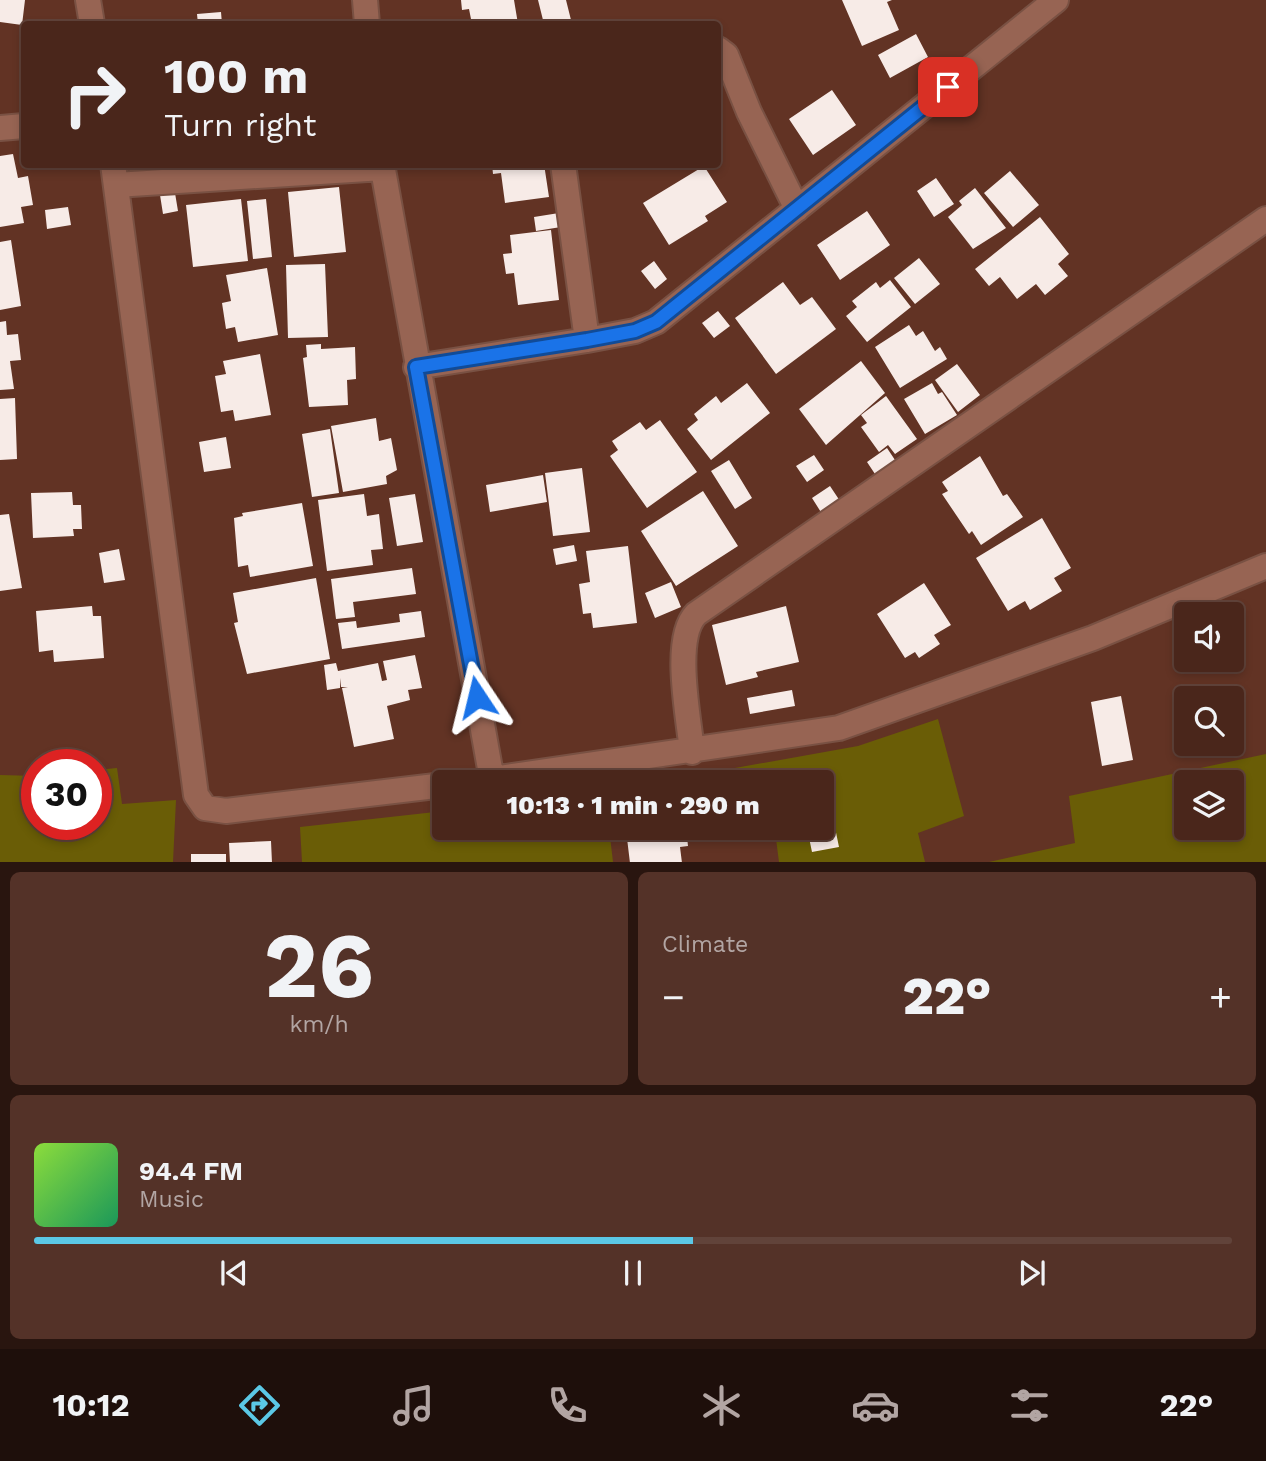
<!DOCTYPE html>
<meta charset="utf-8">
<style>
:root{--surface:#4a261b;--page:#543228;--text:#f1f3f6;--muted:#b2a5a3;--line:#61433a;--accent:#5bc8e6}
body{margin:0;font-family:"Work Sans",sans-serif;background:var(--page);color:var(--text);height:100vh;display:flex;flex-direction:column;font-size:26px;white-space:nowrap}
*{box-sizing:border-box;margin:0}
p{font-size:23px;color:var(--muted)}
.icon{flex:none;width:38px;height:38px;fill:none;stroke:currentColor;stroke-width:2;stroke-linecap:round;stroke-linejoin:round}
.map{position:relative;height:862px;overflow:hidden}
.details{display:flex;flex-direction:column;gap:10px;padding:10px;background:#29150f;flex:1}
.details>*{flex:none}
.hud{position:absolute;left:21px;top:21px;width:700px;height:147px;border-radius:7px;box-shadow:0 4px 10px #0003,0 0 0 2px var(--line);background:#4a261b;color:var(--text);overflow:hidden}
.buttons{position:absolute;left:1174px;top:602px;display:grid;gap:14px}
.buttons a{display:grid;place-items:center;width:70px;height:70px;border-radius:7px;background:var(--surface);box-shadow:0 4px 10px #0003,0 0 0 2px var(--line);font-size:35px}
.speed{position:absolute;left:21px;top:749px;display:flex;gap:14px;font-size:35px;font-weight:700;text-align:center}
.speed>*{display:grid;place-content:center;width:91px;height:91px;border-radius:50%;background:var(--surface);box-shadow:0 4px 10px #0003,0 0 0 2px var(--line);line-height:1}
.speed .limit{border:10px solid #d22;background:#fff;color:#111}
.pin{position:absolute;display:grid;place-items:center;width:60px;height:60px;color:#fff;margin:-30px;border-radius:14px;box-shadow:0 4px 10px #0006}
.me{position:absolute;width:77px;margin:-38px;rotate:350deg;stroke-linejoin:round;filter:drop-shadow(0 0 5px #0008)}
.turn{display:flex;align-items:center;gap:24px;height:147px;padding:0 28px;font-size:32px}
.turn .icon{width:91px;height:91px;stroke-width:2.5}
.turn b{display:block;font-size:49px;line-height:60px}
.big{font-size:52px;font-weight:800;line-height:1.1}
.details .widget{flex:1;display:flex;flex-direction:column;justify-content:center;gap:10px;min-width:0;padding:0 24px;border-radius:10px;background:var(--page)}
.details .dial{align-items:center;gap:0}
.dial b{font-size:91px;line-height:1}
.song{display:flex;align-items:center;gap:21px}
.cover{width:84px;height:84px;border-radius:10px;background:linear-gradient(135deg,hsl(90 70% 55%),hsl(150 70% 35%))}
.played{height:7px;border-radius:4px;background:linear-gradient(90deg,var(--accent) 55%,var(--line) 55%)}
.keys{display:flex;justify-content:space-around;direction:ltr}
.heat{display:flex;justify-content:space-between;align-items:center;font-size:38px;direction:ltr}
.details .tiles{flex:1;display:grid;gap:10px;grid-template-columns:1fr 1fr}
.widget:last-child{grid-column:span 2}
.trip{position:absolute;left:432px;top:770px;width:402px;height:70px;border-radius:7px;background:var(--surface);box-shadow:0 4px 10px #0003,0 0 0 2px var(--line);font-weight:800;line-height:70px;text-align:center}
.dock{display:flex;height:112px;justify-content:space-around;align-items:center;background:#1e0f0b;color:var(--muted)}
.dock .icon{width:49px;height:49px}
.dock .selected{color:var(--accent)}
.dock b{font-size:32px;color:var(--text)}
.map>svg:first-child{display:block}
</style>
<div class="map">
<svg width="1266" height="863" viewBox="0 0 1266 863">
<rect width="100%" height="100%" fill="#623324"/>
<path fill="#6a5d06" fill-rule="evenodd" d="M938 719 964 816 918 833 925 862H779L775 831C754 835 713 843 697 828H822V782H657L858 746Z
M1266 754V862H989L1075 843 1069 796ZM1186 782H1232V828H1186Z
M117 768 122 804 176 800 173 862H0V775L37 776V824H96V770Z
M444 811V828H609L613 862H302L300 827Z"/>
<path fill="#f7ebe7" d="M0 0H25L22 25 0 22Z
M461 0H514L518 24H472L469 9 462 10Z
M538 0H566L572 24H544Z
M842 0H892L887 2 899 30 862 46Z
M221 12 222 24H198L197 14Z
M916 34 928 57 890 78 878 55Z
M832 90 856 125 813 155 789 119Z
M13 154 18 178 28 176 33 205 21 207 24 223 0 227V156Z
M492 164H544L549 197 505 203 501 173 493 174Z
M704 166 727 202 705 216 708 221 669 245 643 203Z
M1010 171 1039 205 1013 227 984 193Z
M936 178 954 204 934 217 917 191Z
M339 187 346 252 294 257 288 192Z
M975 188 1006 228 973 249 948 217 962 205 959 201Z
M175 193 178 211 163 214 160 195Z
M241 199 248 261 193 267 186 205Z
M266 199 272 257 253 259 247 201Z
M68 207 71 225 47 229 45 210Z
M867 211 890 245 840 280 817 245Z
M559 213 561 227 536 231 534 217Z
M1040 217 1069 254 1058 264 1068 276 1045 295 1036 284 1017 299 1000 277 989 286 975 269Z
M551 230 559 300 518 305 514 273 506 274 503 254 512 253 510 235Z
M11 240 21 306 0 310V242Z
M919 258 940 284 915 304 894 278Z
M654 261 667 279 655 289 641 271Z
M325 264 328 337 288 338 286 265Z
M267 268 278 335 238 342 235 327 226 329 222 303 231 301 226 275Z
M890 280 911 307 867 342 846 316 857 307 852 301 876 282 880 288Z
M783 282 800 305 812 297 836 329 776 374 735 318Z
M718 311 730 326 714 338 702 323Z
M6 321 7 335 18 334 21 360 10 361 14 389 0 390V322Z
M909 325 916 336 923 331 935 351 940 347 947 359 900 388 875 347Z
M321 344V349L355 347 356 379 347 380 348 405 309 407 303 358 307 357 306 345Z
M260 354 271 415 235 421 233 410 221 412 215 376 226 374 223 361Z
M861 361 885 393 826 445 799 409Z
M957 364 980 395 958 412 935 380Z
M747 383 770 413 711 460 687 429 698 420 694 414 716 396 721 403Z
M932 383 938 394 942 392 957 415 925 434 904 399Z
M886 396 917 439 895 454 888 445 879 452 861 427 867 423 861 415Z
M15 398 17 459 0 460V399Z
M376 418 379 441 391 438 397 470 386 476 387 484 343 492 331 426Z
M660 420 697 472 647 508 610 456 618 450 612 441 640 422 646 430Z
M330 429 339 493 312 497 302 434Z
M226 437 231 468 204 472 199 442Z
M887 448 899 466 879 480 867 462Z
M814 455 824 470 807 482 796 466Z
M980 456 1003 496 1007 494 1023 517 981 545 972 531 969 534 942 494 948 491 942 482Z
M729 460 752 498 735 509 711 471Z
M582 468 590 532 553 536 545 473Z
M543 475 547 502 490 512 486 485Z
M830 486 842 504 824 517 812 498Z
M703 491 738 546 676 586 641 531Z
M72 492 73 505H81L82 529H73L74 536 33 538 31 493Z
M364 494 367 516 379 514 383 549 371 550 373 565 327 571 318 500Z
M415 494 423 542 397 546 389 498Z
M302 503 313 566 250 577 248 565 238 567 234 518 243 516 242 513Z
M9 514 22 588 0 591V515Z
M1042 518 1071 568 1054 578 1062 591 1030 610 1025 601 1008 611 976 558Z
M574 545 577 561 556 565 553 549Z
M628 546 637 623 593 628 591 613 583 614 579 584 590 582 586 551Z
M119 549 125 580 104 583 99 553Z
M412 568 416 594 353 602 355 617 336 619 331 579Z
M316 578 330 659 247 674 234 623 238 622 233 593Z
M671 582 681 607 655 618 645 593Z
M924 583 951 625 934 635 940 644 919 658 915 652 905 658 877 614Z
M92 606 93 616H101L104 658 54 662 53 650 39 652 36 611Z
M786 606 799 662 756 672 758 677 726 685 712 625Z
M421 611 425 637 342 649 338 623 356 621 357 628 400 622 399 614Z
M415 655 422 688 408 690 410 700 387 706 394 739 354 747 342 688 348 687H341L340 678V688L327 690 324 665 336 663 338 671 378 663 382 681 387 680 383 661Z
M792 690 795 706 750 714 747 698Z
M1121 696 1133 760 1102 766 1091 702Z
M832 813 839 847 812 852 807 828H822V814Z
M646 828H686L688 846 680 847 682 863H630L626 830Z
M271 841 272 863H230L229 843Z
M191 854H226V863H191Z"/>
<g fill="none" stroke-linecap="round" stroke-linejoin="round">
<defs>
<path id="street" d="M88 0 92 24
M365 0 367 24
M718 49 726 55 749 112 797 209
M0 128 24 126
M113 164 196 795 205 808 226 811 444 785
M382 164 492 780
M563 164 587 340
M116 185 383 168
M416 367 587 340 635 331 656 322 1056 0
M692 752C689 718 672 639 696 614L1266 219
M472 782 839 728 1093 638 1266 566"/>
</defs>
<use href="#street" stroke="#795143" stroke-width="28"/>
<use href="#street" stroke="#976453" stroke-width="24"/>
</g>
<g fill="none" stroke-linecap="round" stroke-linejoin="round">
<defs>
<path id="route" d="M477 697 416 367 587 340 635 331 656 322 948 87"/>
</defs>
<use href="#route" stroke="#114b97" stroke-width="18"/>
<use href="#route" stroke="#1a73e8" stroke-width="12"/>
</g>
</svg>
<div class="buttons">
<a><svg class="icon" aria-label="sound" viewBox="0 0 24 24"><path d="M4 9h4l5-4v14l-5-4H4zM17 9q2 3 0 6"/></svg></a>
<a><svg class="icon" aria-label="search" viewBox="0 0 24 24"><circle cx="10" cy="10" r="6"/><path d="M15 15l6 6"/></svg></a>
<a><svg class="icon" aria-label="layers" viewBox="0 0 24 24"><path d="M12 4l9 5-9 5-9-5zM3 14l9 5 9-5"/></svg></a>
</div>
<div class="speed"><div class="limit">30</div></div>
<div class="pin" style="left:948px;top:87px;background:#d93025"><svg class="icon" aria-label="arrive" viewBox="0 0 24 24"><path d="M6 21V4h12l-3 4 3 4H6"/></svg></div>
<svg class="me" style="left:477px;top:697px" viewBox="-20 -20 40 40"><path d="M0-17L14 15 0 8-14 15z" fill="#1a73e8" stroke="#fff" stroke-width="4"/></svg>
<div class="trip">10:13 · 1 min · 290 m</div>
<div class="hud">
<div class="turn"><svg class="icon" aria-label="right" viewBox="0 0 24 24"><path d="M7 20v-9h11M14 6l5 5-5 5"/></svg><div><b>100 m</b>Turn right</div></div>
</div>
</div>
<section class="details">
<div class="tiles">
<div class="widget dial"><b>26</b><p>km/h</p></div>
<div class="widget"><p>Climate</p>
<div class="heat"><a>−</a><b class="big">22°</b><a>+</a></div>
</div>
<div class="widget">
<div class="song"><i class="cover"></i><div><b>94.4 FM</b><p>Music</p></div></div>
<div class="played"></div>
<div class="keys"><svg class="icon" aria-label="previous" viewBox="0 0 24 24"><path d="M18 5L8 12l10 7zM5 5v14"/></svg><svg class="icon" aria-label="pause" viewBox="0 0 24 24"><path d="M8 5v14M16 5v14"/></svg><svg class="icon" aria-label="next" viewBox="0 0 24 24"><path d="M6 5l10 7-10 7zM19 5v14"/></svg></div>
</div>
</div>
</section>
<nav class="dock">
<b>10:12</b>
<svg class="icon selected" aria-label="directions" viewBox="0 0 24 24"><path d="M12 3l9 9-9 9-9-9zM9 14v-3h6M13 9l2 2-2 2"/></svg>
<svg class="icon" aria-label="music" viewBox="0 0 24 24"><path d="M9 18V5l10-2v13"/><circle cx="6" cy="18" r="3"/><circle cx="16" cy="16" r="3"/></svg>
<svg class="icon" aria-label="phone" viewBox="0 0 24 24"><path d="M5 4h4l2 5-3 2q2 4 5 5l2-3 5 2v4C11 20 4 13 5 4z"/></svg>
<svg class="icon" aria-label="climate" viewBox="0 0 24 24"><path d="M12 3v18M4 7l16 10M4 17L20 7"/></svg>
<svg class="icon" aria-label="car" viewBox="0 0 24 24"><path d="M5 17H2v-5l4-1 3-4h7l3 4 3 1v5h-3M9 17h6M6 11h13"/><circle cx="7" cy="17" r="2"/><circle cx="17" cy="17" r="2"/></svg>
<svg class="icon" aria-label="filters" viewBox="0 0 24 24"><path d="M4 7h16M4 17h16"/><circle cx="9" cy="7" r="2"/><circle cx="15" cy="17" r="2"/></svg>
<b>22°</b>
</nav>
